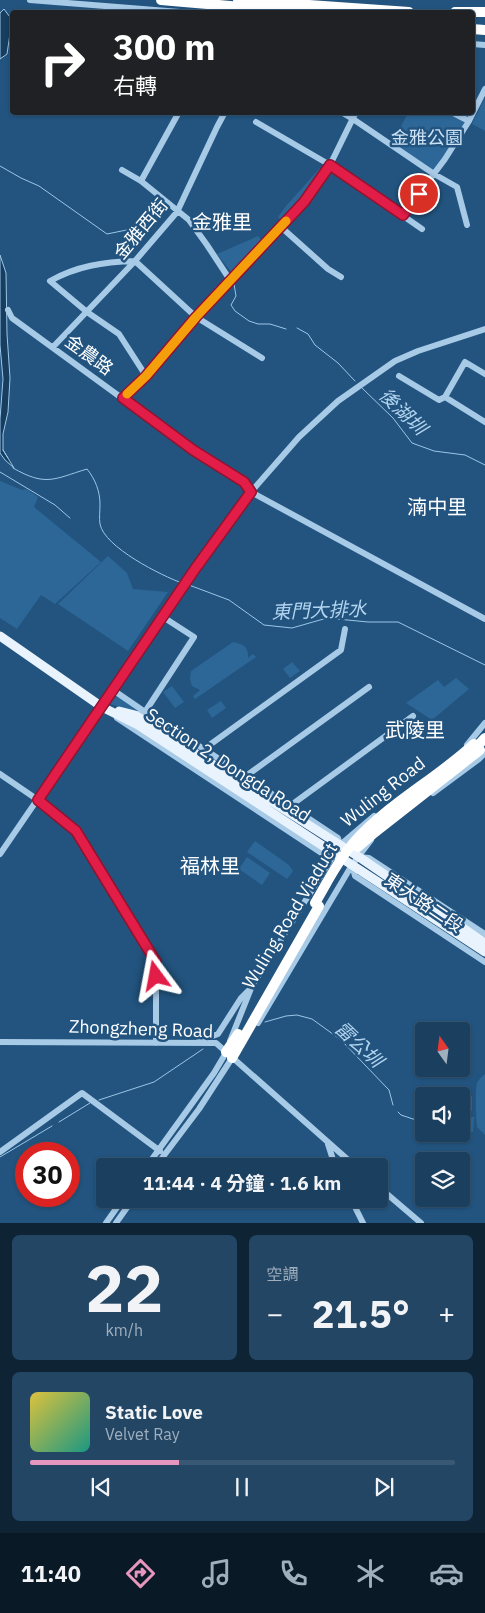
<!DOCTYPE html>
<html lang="zh-TW">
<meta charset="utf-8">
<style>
:root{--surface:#1a3f5f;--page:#234665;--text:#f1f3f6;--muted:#9fafbd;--line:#385874;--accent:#e797bd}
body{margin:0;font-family:"IBM Plex Sans","Noto Sans TC",sans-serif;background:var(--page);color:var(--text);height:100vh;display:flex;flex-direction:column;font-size:19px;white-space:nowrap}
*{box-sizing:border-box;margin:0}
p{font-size:16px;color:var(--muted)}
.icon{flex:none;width:28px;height:28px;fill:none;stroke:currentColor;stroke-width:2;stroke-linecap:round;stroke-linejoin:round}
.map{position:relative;height:1223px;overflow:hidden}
.details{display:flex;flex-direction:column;gap:12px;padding:12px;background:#0e2334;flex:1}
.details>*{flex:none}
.hud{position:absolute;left:10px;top:10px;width:465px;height:105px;border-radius:5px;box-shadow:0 1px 4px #0004,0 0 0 1px var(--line);background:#202124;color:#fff;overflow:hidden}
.needle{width:32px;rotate:346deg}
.buttons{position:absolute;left:415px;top:1022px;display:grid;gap:10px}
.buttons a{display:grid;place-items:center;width:55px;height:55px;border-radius:5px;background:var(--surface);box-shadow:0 1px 4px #0004,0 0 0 1px var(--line);font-size:25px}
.speed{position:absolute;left:15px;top:1142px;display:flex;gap:10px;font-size:25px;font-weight:700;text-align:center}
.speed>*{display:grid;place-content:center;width:65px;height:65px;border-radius:50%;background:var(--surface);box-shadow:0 1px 4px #0004,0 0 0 1px var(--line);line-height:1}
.speed .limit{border:8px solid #d22;background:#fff;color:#111}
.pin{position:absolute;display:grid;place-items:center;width:42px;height:42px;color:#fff;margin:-21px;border:2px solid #fff;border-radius:50%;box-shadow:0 1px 5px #0007}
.me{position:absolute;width:55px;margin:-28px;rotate:347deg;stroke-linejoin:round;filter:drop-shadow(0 0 4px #0008)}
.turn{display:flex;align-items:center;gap:18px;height:105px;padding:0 20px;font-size:22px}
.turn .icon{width:65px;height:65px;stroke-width:2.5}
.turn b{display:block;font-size:35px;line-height:42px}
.big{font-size:38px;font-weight:700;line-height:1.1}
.details .tile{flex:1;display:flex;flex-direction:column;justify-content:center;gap:8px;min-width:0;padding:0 18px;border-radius:8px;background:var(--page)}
.details .dial{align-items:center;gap:0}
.dial b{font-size:65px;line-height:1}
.song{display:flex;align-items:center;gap:15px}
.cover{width:60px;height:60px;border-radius:8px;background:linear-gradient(135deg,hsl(50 70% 55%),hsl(170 70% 35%))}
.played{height:5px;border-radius:2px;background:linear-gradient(90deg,var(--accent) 35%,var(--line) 35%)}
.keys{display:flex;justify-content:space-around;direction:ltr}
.heat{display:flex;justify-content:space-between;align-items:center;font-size:28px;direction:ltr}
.details .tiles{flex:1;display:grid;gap:12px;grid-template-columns:1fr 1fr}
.tile:last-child{grid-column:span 2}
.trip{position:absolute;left:96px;top:1158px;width:292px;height:50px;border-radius:5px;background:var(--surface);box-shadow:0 1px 4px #0004,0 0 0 1px var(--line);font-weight:700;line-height:50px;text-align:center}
.tabs{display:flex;height:80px;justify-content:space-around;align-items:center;background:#0a1926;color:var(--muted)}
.tabs .icon{width:35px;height:35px}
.tabs .on{color:var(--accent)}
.tabs b{font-size:22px;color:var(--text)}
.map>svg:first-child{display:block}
</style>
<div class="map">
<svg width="485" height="1223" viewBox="0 0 485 1223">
<rect width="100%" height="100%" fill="#22547f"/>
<path fill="#2c6797" d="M485 98V131L472 124Z
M408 113H444L465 122 444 158 434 171 392 144Z
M320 168H323L322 172 281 220 278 217 286 206Z
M258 236 263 243 233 274 217 254Z
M0 481 22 490 26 489 38 497 34 507 101 562 55 604 41 595 17 629 0 618Z
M108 556 127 573 133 589 168 592 128 651 58 604Z
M233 642C243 644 249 647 248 658L253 654 256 657 195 699 193 696 200 690 192 686 190 679 191 671Z
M292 662 300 671 290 678 283 669Z
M456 678 469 689 432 720 406 703 438 680 444 687Z
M172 686 184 702 175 708 163 692Z
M117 695 144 714 110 704Z
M221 701 226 708 212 718 207 710Z
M255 841 289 865 293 871 287 879 247 852Z
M247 857 270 873 262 885 239 869Z
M485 1074V1135L477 1127C476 1118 475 1091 477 1083 479 1079 482 1076 485 1074Z
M464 1096H472V1111H464Z
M464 1117H474L473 1132H464Z"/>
<path fill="#173d5f" stroke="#9bc6e8" d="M4 9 12 20 7 54 0 59V13Z
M0 255 6 273 7 334 10 378 8 412 3 434V450L14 468 5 460 0 453V419L3 379 0 345Z"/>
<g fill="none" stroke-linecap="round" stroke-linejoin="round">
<path stroke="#9bc6e8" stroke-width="1" d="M0 166 21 178 39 186 107 234 156 224
M234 284 236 296 231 305 235 311 249 321 258 324H270L286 329
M297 328 308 334 315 345 338 363 355 381
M362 388 393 418 412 443 434 451 465 455 485 465
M3 450 8 458
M13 468C46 487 54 479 87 469 95 479 100 491 100 504 100 511 99 518 100 524 104 547 162 576 182 583
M0 472 55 505 70 518
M189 585 229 600 264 625 292 628 327 618 368 622H398L485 665
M265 1022 286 1016 297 1015 312 1019 319 1024 341 1040 389 1090 393 1105
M99 1100 154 1082 203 1049
M398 1112 401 1115 416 1120 420 1118
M59 1122 90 1103
M0 1157 52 1126"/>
<path stroke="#a7cae7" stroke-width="6" d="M30 0 180 12
M472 44 485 45
M341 112 353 119 434 174 457 187 467 225
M451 112 469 121
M256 122 330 165 422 229
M122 170 141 181 189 220 207 245 230 280
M141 181 179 112
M403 215 445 159 469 121 485 89
M281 227 328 269 341 277
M8 310 12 318 193 450 245 482 251 492 485 619
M53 347 135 261 177 212 217 127 225 112
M146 376 119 334 87 312 50 281C77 266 103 262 135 261L196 317 262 358
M399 376 439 400 445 397 485 422
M445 397 465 362 485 374
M123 398 146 376 196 317 304 202 330 165 356 112
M113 690 148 714
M145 712 194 637 163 617
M138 714 155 720 204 749 338 838 340 845
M117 718 326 856 335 853
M467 745 485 723
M204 749 341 650 345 629
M0 774 38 800 76 831 156 962V1043
M246 776 369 687
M433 793 479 759 485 753
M290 806 413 716
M0 854 198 565 251 492 299 437 338 401 395 361 418 351 485 329
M360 857 369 858 485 934
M352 865 355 876 485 962
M258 1023 352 865 371 840
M199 1041 218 1034 241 998 248 991
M230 1041 252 986 335 853 340 845 374 816
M0 1042 216 1043 355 1166
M328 1144 335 1166
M0 1152 82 1093 160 1151
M147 1166 214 1073 227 1051
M156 1166 199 1109 234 1055
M380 1188 421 1223
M351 1199 363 1223
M106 1223 123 1199
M116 1223 133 1199"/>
<path stroke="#e9f3fd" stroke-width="9" d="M0 636 102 707 138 725 485 952
M119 711 135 715 359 857 485 943"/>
<path stroke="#fff" stroke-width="10" d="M161 0 300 12
M238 0 409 12
M455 12H485
M472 29 485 30
M470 754 485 738
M226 1052 238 1034
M232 1058 319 906"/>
<path stroke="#fff" stroke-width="10" d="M358 847 374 833 480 750
M315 903C327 883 338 860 354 842 389 803 436 779 474 744"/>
</g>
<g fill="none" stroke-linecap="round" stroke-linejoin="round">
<defs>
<path id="route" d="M156 976V962L76 831 38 800 195 569 251 492 244 482 193 450 123 398 146 376 196 317 304 202 330 165 403 215 419 194"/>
</defs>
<use href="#route" stroke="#92132f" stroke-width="12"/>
<use href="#route" stroke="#e11d48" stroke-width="9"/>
<path stroke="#f59e0b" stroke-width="9" d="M127 394 146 376 196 317 286 221"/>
</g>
<g text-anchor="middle" stroke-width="5" stroke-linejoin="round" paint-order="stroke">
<g font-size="18" fill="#cbe2f5" stroke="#22547f">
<text x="427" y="144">金雅公園</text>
</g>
<g font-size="18" fill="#fff" stroke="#22547f">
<text transform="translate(141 229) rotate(-50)" y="6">金雅西街</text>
<text transform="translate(89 355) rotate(36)" y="6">金農路</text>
<text transform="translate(228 765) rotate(33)" y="6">Section 2, Dongda Road</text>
<text transform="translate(383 792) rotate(-38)" y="6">Wuling Road</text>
<text transform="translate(424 903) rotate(34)" y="6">東大路二段</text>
<text transform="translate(290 916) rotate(-59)" y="6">Wuling Road Viaduct</text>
<text transform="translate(141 1029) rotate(2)" y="6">Zhongzheng Road</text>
</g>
<g font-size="19" font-style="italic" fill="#b2d4ef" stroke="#22547f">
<text transform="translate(403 411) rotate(44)" y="7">後湖圳</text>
<text transform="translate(319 610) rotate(-2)" y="7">東門大排水</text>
<text transform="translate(359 1044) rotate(43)" y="7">雷公圳</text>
</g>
<g font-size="20" fill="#fff" stroke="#22547f">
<text x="222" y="229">金雅里</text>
<text x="437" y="514">湳中里</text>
<text x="415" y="737">武陵里</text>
<text x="210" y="873">福林里</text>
</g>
</g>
</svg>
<div class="buttons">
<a><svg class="needle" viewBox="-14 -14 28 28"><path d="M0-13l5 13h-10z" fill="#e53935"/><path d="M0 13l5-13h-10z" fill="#9fafbd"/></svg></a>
<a><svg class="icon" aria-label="sound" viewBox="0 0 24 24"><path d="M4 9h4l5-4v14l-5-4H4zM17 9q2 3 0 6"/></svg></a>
<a><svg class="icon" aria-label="layers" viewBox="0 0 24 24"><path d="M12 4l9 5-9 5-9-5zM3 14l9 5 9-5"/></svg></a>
</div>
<div class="speed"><div class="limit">30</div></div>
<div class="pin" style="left:419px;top:194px;background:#d93025"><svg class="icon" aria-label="arrive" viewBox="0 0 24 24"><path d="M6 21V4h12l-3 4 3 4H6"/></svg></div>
<svg class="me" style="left:156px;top:976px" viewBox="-20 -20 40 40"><path d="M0-17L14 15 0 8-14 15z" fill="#e11d48" stroke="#fff" stroke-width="4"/></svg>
<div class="trip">11:44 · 4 分鐘 · 1.6 km</div>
<div class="hud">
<div class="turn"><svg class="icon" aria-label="right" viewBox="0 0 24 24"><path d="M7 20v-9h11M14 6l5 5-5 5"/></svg><div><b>300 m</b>右轉</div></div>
</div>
</div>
<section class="details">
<div class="tiles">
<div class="tile dial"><b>22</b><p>km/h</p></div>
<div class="tile"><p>空調</p>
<div class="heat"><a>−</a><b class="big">21.5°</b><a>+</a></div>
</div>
<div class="tile">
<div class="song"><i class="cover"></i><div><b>Static Love</b><p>Velvet Ray</p></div></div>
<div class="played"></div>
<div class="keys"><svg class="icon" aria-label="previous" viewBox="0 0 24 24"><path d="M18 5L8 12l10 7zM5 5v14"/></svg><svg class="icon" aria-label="pause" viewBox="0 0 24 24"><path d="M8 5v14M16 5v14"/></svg><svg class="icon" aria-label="next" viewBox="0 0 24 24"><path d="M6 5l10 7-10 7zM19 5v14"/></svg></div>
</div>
</div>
</section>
<nav class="tabs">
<b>11:40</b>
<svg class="icon on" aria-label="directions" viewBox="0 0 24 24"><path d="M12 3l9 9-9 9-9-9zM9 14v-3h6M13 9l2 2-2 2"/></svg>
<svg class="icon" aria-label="music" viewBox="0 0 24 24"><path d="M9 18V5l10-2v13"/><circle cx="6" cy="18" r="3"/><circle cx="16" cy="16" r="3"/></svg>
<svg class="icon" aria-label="phone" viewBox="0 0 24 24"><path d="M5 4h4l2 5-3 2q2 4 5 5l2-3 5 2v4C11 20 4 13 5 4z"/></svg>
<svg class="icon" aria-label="climate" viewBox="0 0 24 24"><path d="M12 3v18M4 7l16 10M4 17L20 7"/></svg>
<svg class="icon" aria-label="car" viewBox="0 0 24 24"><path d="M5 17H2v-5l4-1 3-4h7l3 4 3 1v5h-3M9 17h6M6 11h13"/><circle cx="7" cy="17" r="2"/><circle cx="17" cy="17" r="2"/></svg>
</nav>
